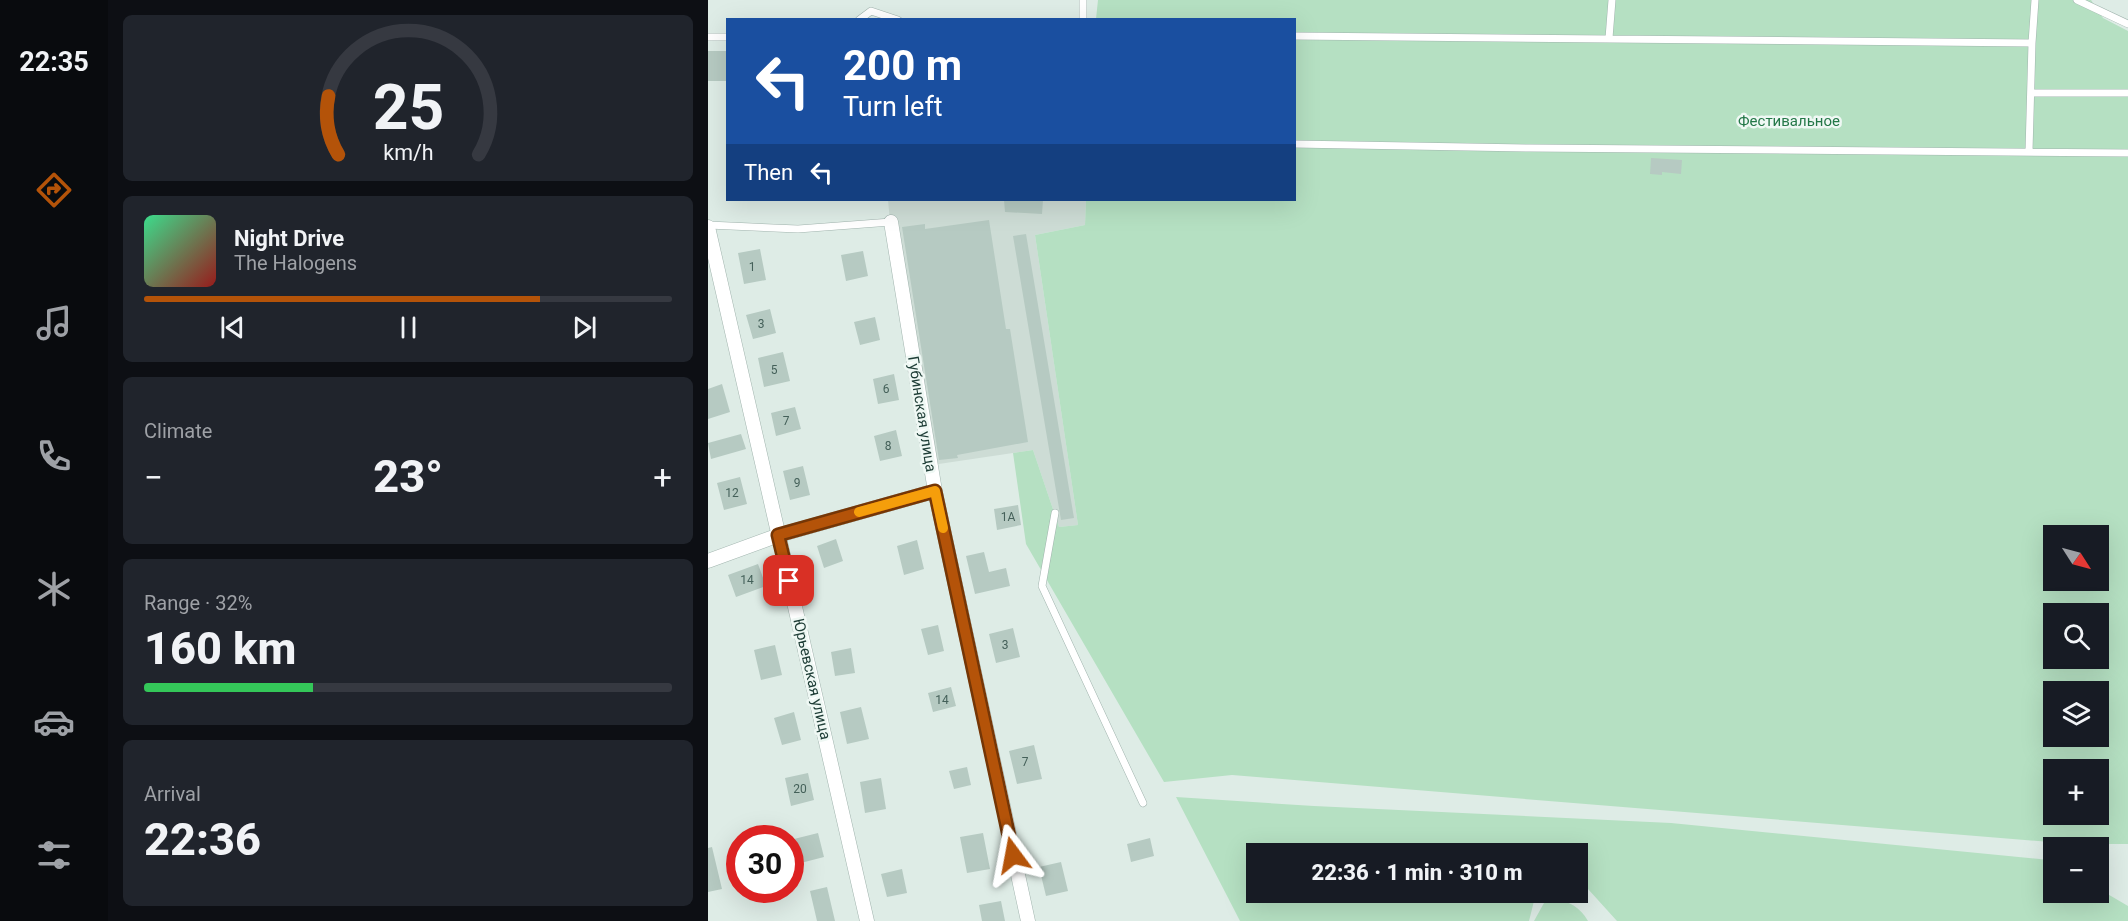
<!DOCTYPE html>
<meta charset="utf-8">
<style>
:root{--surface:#171b24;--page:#20242c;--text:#f1f3f6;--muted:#9ea1a6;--line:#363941;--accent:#b45309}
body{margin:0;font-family:Roboto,sans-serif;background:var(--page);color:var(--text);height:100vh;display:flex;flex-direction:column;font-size:22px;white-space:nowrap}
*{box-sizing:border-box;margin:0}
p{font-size:20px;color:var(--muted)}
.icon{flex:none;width:33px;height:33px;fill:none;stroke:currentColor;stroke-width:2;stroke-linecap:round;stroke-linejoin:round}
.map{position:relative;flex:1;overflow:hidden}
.drawer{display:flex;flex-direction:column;gap:15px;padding:15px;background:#0d0f14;width:600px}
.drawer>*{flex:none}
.hud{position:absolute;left:18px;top:18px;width:570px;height:183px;border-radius:0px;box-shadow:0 6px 24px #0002;background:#1a4fa0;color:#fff;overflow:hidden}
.needle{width:39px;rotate:126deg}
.controls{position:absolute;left:1335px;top:525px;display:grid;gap:12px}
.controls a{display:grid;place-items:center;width:66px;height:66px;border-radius:0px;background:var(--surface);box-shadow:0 6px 24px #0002;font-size:30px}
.speed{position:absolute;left:18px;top:825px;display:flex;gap:12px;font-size:30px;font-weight:700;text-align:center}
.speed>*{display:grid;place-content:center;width:78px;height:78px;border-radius:50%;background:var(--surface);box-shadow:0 6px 24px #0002;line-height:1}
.speed .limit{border:9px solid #d22;background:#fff;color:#111}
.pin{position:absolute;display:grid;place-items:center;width:51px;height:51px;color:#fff;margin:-26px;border-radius:12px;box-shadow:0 3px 9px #0006}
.me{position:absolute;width:66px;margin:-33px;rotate:347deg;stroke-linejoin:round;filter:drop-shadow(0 0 4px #0008)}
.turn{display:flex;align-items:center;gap:21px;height:126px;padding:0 18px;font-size:27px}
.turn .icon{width:78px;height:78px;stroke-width:2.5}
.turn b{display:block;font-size:42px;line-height:51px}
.then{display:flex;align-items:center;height:57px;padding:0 18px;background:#0003;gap:12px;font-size:22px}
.big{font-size:45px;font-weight:800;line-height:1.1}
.drawer .tile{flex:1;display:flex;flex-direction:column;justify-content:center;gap:9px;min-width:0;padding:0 21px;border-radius:9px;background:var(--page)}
.drawer .dial{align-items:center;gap:0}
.dial svg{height:156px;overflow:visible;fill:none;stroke:var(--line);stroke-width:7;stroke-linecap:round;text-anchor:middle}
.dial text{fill:var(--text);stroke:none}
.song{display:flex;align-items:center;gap:18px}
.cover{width:72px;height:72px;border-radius:9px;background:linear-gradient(135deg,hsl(150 70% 55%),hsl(0 70% 35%))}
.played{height:6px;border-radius:3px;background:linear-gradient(90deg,var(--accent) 75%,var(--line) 75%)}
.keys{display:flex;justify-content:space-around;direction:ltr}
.heat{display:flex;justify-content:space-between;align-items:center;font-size:33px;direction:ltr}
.charge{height:9px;border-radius:4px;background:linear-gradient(90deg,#34c759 32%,var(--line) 0)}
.trip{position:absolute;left:538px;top:843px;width:342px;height:60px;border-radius:0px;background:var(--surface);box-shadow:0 6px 24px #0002;font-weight:800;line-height:60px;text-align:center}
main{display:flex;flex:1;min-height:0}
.dock{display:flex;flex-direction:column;width:108px;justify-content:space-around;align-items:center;background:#090b0e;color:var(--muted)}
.dock .icon{width:42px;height:42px}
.dock .active{color:var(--accent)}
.dock b{font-size:27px;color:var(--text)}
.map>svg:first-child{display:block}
</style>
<main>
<nav class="dock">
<b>22:35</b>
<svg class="icon active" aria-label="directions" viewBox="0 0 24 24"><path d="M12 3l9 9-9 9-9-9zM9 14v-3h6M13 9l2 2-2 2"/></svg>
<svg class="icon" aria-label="music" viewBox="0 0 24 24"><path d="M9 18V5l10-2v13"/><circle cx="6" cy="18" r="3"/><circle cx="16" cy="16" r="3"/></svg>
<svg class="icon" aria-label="phone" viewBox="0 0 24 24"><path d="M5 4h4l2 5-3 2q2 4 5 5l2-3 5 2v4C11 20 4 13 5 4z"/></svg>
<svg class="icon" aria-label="climate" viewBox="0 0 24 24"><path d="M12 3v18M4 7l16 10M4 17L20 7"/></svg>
<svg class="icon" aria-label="car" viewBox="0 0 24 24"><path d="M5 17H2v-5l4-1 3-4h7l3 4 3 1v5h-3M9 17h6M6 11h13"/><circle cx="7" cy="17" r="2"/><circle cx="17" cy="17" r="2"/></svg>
<svg class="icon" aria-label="filters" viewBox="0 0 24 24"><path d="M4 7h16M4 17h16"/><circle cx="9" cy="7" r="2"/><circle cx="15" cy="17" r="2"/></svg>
</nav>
<section class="drawer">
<div class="tile dial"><svg viewBox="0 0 100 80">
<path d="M14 69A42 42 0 1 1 86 69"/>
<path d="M14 69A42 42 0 0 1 9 39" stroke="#b45309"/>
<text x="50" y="56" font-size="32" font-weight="700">25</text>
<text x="50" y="72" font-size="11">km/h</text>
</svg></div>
<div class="tile">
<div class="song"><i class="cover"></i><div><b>Night Drive</b><p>The Halogens</p></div></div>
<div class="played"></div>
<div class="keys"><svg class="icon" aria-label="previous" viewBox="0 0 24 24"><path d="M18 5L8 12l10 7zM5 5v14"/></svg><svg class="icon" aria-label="pause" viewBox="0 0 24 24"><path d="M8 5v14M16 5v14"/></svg><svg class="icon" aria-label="next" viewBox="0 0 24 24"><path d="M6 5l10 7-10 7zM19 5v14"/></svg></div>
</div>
<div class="tile"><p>Climate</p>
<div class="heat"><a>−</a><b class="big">23°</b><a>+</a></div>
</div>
<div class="tile"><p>Range · 32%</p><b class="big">160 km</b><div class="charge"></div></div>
<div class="tile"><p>Arrival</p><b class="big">22:36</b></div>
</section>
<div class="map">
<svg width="1420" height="921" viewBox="0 0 1420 921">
<rect width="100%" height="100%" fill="#deece6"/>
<path fill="#cddcd5" d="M180 200H378L377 225 327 235 370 525 351 527 325 450 224 465 188 285Z"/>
<path fill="#b5e0c2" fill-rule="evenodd" d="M390 0H1383L1395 18 1420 31V844H1367L524 775 456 782 318 544 305 453 325 450 351 527 370 525 327 235 377 225 378 200H586V20L388 19ZM1346 536H1390V580H1346ZM1346 614H1390V658H1346ZM1346 692H1390V736H1346ZM1346 770H1390V814H1346Z
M468 797 606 806 963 823 1341 860 1345 863 1346 892H1390L1391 889 1420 906V921H909L870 878V854L846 853 838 846 836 854H549V892L828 893 821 921H532Z
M846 899C861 901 872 907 880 921H826L836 903Z"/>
<path fill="#b6cac2" d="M0 51H20V81H0Z
M943 158 974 160 973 174 954 172V175L942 174Z
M296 200H335L334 214 297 212Z
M281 220 298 329H302L320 442 249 455 250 458 231 460 194 227 217 224V229Z
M318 234 366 518 353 520 305 236Z
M52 249 58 280 36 284 30 253Z
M155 251 160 276 138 281 133 255Z
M62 309 68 333 45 339 38 315Z
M167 317 172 340 152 345 146 322Z
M75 352 82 381 56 387 50 358Z
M186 374 191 400 170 404 165 379Z
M14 384 22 412 0 419V389Z
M87 407 93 429 68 436 63 413Z
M188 430 194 456 172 461 166 436Z
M33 434 38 449 3 459 0 443Z
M95 466 102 495 82 500 75 471Z
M32 477 39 504 16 510 9 483Z
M310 505 313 525 289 530 286 509Z
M128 539 135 561 116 568 109 546Z
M209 540 216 569 196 575 189 546Z
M276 552 281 572 298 568 302 586 267 594 258 556Z
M50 564 58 586 28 597 20 575Z
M230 625 236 651 220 655 213 629Z
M305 628 312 657 288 663 281 634Z
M67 645 74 675 53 680 46 650Z
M143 648 147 673 127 676 123 652Z
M243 687 248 706 225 712 220 693Z
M153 707 161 739 139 744 132 712Z
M86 712 93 740 74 745 66 718Z
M326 745 334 779 309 784 301 751Z
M259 767 263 785 246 789 241 771Z
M100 773 106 800 83 806 77 778Z
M173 778 178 809 157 813 152 782Z
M110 833 116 857 85 865 82 840Z
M275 833 282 869 259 873 252 837Z
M442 838 446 856 423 862 419 844Z
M4 847 14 889 0 892V848Z
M353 862 360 891 338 896 331 867Z
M194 869 199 893 179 897 173 874Z
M119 887 127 921H109L102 891Z
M293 901 297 921H274L271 905Z"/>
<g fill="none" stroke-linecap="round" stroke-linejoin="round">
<defs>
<path id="lane" d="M1369 0 1420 24
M151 20 163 11 190 20
M375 20V0
M586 36 1324 43
M0 37H20
M901 38 904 0
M1323 93H1420
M586 144 822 148 1420 153
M1321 151 1324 43 1327 0
M0 225 90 229 183 222
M347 513 334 586 435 803"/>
<path id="street" d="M183 222 227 491 320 921
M0 227 159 921
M0 561 71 535 227 491"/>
</defs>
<use href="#lane" stroke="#a1b4ae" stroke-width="8"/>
<use href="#street" stroke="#a1b4ae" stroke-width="15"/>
<use href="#lane" stroke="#fff" stroke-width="7"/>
<use href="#street" stroke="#fff" stroke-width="14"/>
</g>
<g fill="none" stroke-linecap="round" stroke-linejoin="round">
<defs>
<path id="route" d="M81 581 70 535 227 491 305 855"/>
</defs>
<use href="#route" stroke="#753606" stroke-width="15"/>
<use href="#route" stroke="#b45309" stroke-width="10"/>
<path stroke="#f59e0b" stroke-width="10" d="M151 512 227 491 235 528"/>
</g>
<g text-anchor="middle" stroke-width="5" stroke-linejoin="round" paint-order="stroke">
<g font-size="12" fill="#446059">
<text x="44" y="271">1</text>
<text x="53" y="328">3</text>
<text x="66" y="374">5</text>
<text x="178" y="393">6</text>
<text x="78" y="425">7</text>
<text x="180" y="450">8</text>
<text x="89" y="487">9</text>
<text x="24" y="497">12</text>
<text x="300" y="521">1А</text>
<text x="39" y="584">14</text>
<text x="297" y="649">3</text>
<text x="234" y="704">14</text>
<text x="317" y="766">7</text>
<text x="92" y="793">20</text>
</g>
<g font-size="15" fill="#247848" stroke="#eff8f4">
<text x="1081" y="126">Фестивальное</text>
</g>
<g font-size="15" fill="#1e3d36" stroke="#eff8f4">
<text transform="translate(214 414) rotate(81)" y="5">Губинская улица</text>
<text transform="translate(104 679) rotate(77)" y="5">Юрьевская улица</text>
</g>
</g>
</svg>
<div class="controls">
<a><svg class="needle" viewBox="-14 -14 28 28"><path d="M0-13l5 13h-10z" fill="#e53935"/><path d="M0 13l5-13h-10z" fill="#9ea1a6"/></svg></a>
<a><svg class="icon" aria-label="search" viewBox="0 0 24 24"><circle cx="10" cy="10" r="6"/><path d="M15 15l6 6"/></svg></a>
<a><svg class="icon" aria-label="layers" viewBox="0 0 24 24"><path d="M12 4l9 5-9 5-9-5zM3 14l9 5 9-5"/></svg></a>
<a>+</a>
<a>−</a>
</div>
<div class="speed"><div class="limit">30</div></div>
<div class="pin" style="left:81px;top:581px;background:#d93025"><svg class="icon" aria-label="arrive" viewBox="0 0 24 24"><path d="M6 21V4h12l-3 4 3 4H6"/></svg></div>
<svg class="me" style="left:305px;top:855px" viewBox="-20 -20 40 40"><path d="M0-17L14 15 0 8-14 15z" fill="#b45309" stroke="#fff" stroke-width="4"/></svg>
<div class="trip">22:36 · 1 min · 310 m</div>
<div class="hud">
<div class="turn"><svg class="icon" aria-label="left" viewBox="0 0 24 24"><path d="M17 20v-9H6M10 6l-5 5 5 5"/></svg><div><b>200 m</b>Turn left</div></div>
<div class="then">Then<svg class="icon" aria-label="left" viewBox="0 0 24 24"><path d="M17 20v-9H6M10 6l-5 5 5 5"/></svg></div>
</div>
</div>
</main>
